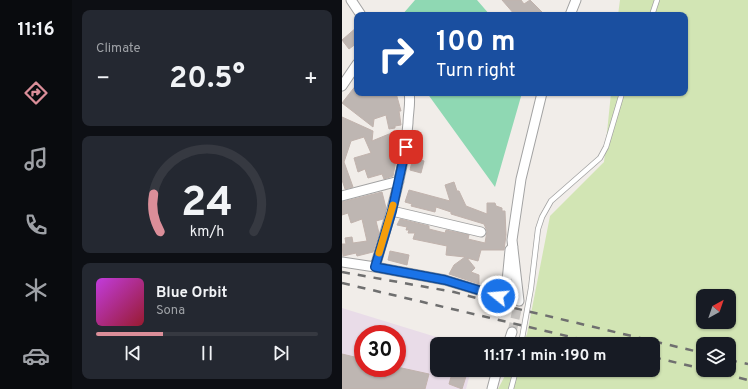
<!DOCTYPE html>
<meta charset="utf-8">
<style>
:root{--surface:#171b24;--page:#242831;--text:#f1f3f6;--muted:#9ea1a6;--line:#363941;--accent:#db8e99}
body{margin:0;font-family:Overpass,sans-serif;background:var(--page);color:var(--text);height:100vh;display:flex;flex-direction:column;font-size:15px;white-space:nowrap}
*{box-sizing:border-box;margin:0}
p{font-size:13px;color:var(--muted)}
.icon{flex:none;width:22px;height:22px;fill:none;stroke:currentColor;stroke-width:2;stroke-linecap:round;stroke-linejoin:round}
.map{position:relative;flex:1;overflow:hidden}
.sheet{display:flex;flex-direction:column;gap:10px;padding:10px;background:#0d0f14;width:270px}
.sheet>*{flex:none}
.banner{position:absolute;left:12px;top:12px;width:334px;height:84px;border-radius:8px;box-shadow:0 1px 3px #0004;background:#1a4fa0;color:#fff;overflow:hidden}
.needle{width:26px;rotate:40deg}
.controls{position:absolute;left:354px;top:289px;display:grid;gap:8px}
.controls a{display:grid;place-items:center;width:40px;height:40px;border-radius:8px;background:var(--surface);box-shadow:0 1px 3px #0004;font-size:20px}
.speed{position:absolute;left:12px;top:325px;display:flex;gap:8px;font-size:20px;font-weight:700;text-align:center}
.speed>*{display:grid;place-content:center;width:52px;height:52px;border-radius:50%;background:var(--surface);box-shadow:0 1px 3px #0004;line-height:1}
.speed .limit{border:6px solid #d22;background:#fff;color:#111}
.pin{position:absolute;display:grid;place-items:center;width:34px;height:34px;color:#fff;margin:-17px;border-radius:8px;box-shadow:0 2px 6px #0006}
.me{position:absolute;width:44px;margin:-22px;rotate:287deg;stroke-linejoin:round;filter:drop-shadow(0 0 3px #0008)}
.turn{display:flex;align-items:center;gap:14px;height:84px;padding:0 16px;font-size:18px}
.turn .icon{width:52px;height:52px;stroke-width:2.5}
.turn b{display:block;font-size:28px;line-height:34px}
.big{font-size:30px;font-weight:700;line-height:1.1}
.sheet .tile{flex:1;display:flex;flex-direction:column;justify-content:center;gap:6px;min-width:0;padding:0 14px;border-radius:8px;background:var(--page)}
.sheet .dial{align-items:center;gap:0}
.dial svg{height:104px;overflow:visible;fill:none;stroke:var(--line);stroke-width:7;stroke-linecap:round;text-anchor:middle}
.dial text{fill:var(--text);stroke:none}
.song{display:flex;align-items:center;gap:12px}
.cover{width:48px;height:48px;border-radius:6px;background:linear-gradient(135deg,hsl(290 70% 55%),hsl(350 70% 35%))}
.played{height:4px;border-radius:2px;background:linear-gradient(90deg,var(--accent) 30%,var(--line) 30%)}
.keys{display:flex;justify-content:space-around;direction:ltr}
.heat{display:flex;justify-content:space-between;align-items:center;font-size:22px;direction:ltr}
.trip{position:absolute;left:88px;top:337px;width:230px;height:40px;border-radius:8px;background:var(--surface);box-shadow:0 1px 3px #0004;font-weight:700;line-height:40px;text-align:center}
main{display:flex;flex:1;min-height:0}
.dock{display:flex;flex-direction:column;width:72px;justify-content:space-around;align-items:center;background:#090b0e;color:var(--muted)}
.dock .icon{width:28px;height:28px}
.dock .on{color:var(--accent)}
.dock b{font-size:18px;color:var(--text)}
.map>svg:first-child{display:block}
</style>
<main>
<nav class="dock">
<b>11:16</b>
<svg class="icon on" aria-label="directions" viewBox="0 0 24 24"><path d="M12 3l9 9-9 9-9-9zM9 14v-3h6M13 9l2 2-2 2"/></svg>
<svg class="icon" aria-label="music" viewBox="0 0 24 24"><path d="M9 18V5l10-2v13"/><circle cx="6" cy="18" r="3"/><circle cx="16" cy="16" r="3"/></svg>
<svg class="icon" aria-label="phone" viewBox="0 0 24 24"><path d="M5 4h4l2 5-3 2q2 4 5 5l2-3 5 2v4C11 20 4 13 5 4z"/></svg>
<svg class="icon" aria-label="climate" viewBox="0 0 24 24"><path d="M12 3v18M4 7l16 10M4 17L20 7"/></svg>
<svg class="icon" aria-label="car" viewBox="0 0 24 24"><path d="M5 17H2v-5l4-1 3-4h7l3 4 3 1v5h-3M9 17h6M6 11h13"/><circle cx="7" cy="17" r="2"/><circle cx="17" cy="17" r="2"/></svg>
</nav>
<section class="sheet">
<div class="tile"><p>Climate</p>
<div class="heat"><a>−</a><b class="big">20.5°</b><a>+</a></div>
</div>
<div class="tile dial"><svg viewBox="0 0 100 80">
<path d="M14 69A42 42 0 1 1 86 69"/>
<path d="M14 69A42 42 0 0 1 9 40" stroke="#db8e99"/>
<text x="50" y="56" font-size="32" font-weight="700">24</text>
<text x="50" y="72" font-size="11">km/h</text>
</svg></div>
<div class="tile">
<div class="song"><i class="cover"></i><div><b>Blue Orbit</b><p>Sona</p></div></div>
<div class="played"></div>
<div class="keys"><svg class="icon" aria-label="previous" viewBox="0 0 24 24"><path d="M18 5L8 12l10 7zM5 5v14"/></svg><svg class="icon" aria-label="pause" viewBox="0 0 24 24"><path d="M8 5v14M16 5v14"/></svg><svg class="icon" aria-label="next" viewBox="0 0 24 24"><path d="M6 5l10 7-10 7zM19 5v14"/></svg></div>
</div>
</section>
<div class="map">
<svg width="406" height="389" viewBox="0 0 406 389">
<rect width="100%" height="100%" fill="#f1ede9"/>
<path fill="#e9dce8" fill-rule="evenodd" d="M0 308 117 344H95V370H129L124 389H0ZM21 334H55V368H21Z"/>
<path fill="#d2e5b4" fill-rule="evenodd" d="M278 0H406V389H156L166 370H311V344H180L185 334 208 216 262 162 269 93H343V15H276ZM361 296H387V322H361ZM361 344H387V370H361Z"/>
<path fill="#8fd8b3" d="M73 0H135L148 15H60Z
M85 93H180L153 187Z"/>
<path fill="#beb6b2" stroke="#c1b3ad" d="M160 0H179L182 4 188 0 203 15H173Z
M15 27V43L7 49 0 40Z
M15 84V93H54L59 111H57L59 125 53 126V128L47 129 44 115 32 119 31 127 0 103Z
M0 117 31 131 30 141 52 132 56 142H53L56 151 51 176 42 179 40 174 26 178 23 169 16 172 12 158 29 153 22 137 9 141 2 162 11 187 3 189 0 180Z
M71 157 82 161 79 173 68 170Z
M112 182 115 191H117L124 206 145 214V203H153L154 206 160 208V211H163L164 235 162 250H139L136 261 125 258 133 268 129 272 137 275V284L107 274 112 265 123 257 104 255 105 246 71 239 73 233H66L67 230H64L65 227 55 225 58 219 87 226V229L103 233 104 230 127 235 126 239 143 243 145 231 142 224 109 214V212L94 207 93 212 69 206 70 204 63 202 67 190 108 201 103 185Z
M40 192 44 208 41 219 34 221 37 233 31 252 15 256 14 253 1 256 0 244H4L3 238 10 237 11 243 25 241 20 219 9 223 6 213 0 215V202Z
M48 251 67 255 65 265 46 260Z
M0 354 21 359V368L55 367 87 374 83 389H0Z
M111 370H126L120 389 107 384Z"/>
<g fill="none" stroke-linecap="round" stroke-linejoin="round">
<path stroke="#c7c4c1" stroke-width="9" stroke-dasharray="9 4.5" stroke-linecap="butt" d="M170 332 177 301"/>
<defs>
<path id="lane" d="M310 15 315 0
M179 344 189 288 196 229 200 217 209 201 258 158 264 147 280 93
M169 389 174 370"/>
<path id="street" d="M9 0 19 15
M228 15 234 0
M0 86 15 64
M0 196 57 181
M50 211 139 232
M0 262 33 267 103 280 156 296 162 294 164 292 168 250 171 247
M33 267C47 219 62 173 66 123 66 114 69 102 67 93
M177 301 170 240 179 179 200 93
M166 344 170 332
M150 389 155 370"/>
</defs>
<use href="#lane" stroke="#a2a2a2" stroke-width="6"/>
<use href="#street" stroke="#a2a2a2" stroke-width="11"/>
<use href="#lane" stroke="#fff" stroke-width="4.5"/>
<use href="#street" stroke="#fff" stroke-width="9"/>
<path stroke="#6f6f6f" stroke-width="2.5" stroke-dasharray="8 8" stroke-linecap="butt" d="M0 272 112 292 168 307 361 353
M0 283 259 344
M311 357 361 369
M387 360 406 364
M366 370 406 380"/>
</g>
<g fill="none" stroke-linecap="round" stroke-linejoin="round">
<defs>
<path id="route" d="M64 147 50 211 33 267 103 280 156 296"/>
</defs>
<use href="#route" stroke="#114b97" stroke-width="10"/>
<use href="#route" stroke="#1a73e8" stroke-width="7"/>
<path stroke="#f59e0b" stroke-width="7" d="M37 253 51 205"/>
</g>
</svg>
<div class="controls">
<a><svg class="needle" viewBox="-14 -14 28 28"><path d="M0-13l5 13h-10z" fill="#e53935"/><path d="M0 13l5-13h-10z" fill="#9ea1a6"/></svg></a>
<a><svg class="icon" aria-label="layers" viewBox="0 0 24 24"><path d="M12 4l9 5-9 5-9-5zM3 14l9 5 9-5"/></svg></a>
</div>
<div class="speed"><div class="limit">30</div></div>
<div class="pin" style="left:64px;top:147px;background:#d93025"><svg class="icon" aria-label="arrive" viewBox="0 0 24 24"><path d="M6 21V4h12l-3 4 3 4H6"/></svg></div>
<svg class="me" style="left:156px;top:296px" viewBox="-20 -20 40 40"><circle r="17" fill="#1a73e8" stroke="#fff" stroke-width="3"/><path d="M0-11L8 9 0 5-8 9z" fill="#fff"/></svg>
<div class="trip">11:17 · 1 min · 190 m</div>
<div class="banner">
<div class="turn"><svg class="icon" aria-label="right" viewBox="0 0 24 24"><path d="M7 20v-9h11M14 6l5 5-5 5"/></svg><div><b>100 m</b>Turn right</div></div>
</div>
</div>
</main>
